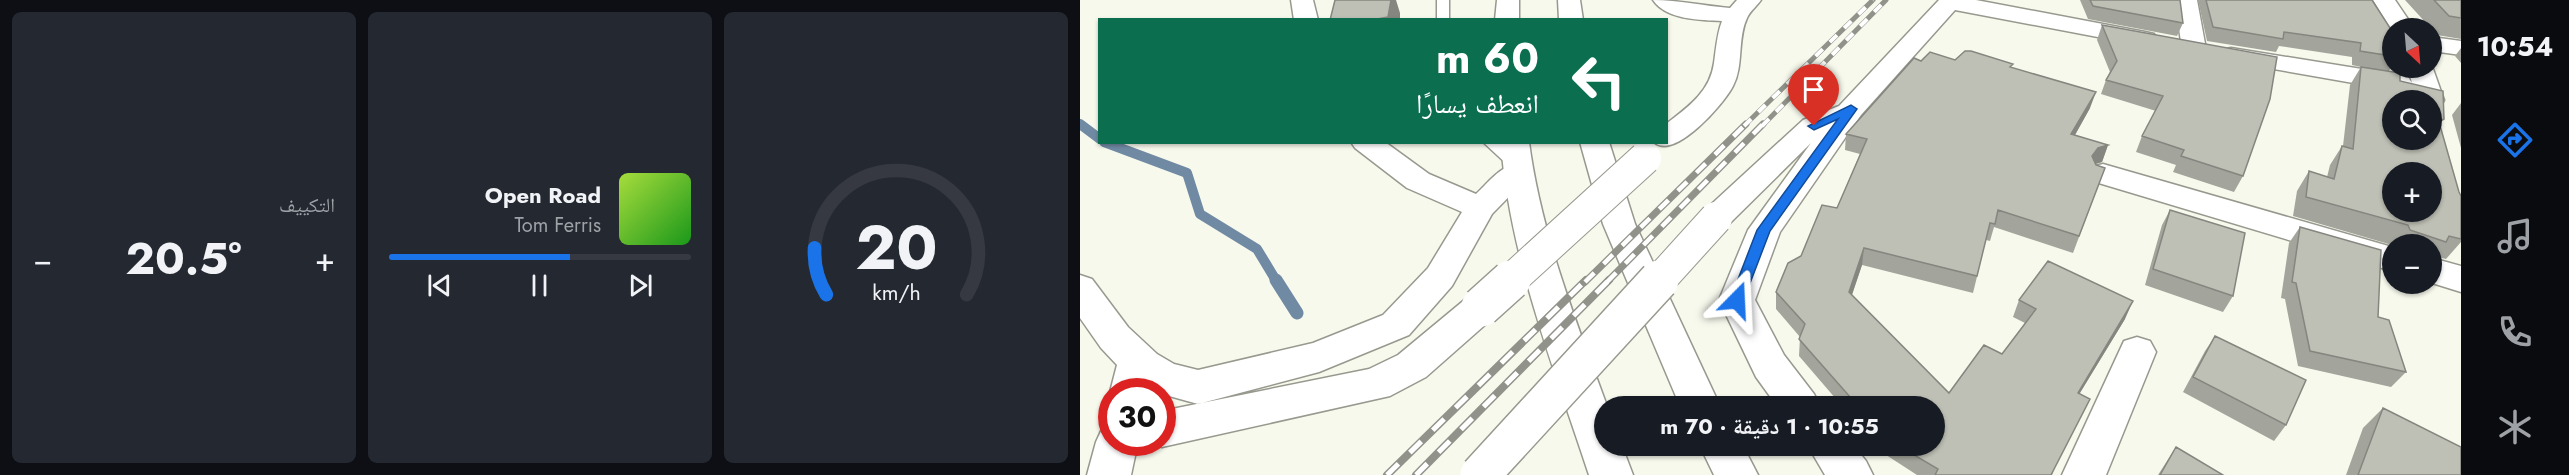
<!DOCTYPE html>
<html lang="ar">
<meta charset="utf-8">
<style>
:root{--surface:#171b24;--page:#242831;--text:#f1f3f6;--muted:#9ea1a6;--line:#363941;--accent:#1a73e8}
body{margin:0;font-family:Jost,"Noto Naskh Arabic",sans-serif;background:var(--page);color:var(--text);direction:rtl;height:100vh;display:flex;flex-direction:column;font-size:22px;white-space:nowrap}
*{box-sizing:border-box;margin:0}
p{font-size:20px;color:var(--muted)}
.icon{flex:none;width:33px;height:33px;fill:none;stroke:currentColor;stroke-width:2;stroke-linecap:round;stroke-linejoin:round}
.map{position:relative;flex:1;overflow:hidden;direction:ltr}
.sheet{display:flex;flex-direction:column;gap:12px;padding:12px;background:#0d0f14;width:1080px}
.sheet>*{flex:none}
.guide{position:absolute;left:18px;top:18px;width:570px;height:126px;border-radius:0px;box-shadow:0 2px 4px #0004;direction:rtl;background:#0b6e4f;color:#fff;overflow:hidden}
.needle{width:39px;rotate:154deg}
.controls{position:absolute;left:1302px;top:18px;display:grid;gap:12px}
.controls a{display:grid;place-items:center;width:60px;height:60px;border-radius:50%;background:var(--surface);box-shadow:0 2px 4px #0004;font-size:30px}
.speed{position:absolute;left:18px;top:378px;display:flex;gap:12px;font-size:30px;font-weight:700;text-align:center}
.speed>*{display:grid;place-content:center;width:78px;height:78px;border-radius:50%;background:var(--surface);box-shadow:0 2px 4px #0004;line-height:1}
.speed .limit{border:9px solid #d22;background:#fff;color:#111}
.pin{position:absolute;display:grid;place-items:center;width:51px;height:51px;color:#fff;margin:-62px -26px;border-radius:50% 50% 50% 0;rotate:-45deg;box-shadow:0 0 6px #0007}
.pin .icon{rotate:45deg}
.me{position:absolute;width:66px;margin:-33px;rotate:21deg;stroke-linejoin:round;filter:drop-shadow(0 0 4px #0008)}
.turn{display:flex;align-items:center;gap:21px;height:126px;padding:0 30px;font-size:27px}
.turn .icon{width:78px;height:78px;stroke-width:2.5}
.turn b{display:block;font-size:42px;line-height:51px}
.big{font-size:45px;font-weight:700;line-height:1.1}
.sheet .widget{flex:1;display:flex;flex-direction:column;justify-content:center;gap:9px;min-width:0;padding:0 21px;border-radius:9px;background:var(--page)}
.sheet .dial{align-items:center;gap:0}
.dial svg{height:156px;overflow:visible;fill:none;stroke:var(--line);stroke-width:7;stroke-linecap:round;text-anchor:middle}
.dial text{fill:var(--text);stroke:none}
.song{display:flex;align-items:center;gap:18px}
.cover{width:72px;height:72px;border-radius:9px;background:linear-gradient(135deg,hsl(80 70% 55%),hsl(120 70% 35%))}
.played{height:6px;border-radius:3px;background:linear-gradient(90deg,var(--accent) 60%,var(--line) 60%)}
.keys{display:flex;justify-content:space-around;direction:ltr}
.heat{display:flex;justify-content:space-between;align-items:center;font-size:33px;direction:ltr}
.sheet .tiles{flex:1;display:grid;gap:12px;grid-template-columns:repeat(3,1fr)}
.trip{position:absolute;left:514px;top:396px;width:351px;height:60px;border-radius:30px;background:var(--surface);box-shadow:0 2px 4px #0004;font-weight:700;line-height:60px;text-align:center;direction:rtl}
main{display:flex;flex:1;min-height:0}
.tabs{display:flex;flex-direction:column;width:108px;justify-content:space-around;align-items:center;background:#090b0e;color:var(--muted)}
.tabs .icon{width:42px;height:42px}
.tabs .current{color:var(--accent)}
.tabs b{font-size:27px;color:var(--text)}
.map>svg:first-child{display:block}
</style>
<main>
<nav class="tabs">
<b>10:54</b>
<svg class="icon current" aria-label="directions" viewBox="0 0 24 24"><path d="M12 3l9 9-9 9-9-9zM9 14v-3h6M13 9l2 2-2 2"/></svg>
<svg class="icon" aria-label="music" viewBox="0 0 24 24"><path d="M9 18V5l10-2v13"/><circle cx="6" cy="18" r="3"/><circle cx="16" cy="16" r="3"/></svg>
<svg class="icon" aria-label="phone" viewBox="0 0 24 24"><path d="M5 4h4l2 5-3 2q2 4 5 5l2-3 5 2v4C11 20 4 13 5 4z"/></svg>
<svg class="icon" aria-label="climate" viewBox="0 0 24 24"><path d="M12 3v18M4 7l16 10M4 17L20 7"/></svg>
</nav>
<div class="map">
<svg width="1381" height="475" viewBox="0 0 1381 475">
<rect width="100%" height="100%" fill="#f7f9ed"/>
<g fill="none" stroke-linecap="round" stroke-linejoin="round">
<path stroke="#718aa4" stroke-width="8" d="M0 124 2 126"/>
<path stroke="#718aa4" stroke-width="10" d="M0 124 20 139
M24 142 107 173 120 214 177 249 197 282"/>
<path stroke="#718aa4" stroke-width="13" d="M196 280 217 313"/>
<defs>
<path id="lane" d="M357 0H369V20H357Z
M403 142H421L445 164 437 169 431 168Z"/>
<path id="street" d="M211 0H233L238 20H214Z
M573 0C599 0 624 6 650 8L657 0H681C677 6 670 11 667 18 657 39 664 65 653 86 644 104 594 161 574 142H586V124C608 107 630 92 634 63 636 49 637 34 642 21 621 20 586 20 573 0Z
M859 0H896L1065 32 1074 34 1077 39 1074 44 1065 46 875 10 781 115 700 232 675 300 704 355 734 394 740 406H697L676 377 639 300 668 230 731 143 647 226 636 229 625 226 620 218 625 210 723 120 759 106Z
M1095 0H1117L1126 49 1123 54 1114 56 1105 54 1102 49Z
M1293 0H1315L1334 28H1312V31Z
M1352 37 1381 41V55L1352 51Z
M1151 48 1319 75 1328 77 1332 83 1328 68 1352 66 1364 100 1361 106 1352 108V100H1338L1332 83 1328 89 1319 91 1142 60 1139 55 1142 50Z
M271 142H305L349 174 396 194C412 179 425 159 449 165L453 172 412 214 372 286 329 335 239 372 118 404 82 394V392L71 389 70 392H32V395L30 392 37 365 21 348 0 318V275L12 279 48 327 77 354 94 364 118 370 233 343 303 315 348 268 382 212 327 188 275 148Z
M1023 164 1312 247V271L1012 181 1008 174 1012 167Z
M1352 258 1381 266V292L1352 283Z
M401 293 414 297 419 307 414 317 346 377 310 396 82 447 69 442H82V411L289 369 318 355 388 297Z
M1057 337 1070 341 1076 352 1026 475H982L1044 341Z
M32 425V442H58L51 475H7L16 442 22 429Z
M728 446H774L786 461 793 475H745Z"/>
<path id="highway" d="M417 0H439V20H415Z
M478 0H500L503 20H479Z
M421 142H449C461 234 496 321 527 406H525V446H542L553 475H509C474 368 429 255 421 142Z
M500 142H529L555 224 640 406H600L523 224Z
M620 446H663L678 475H634Z"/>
</defs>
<use href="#lane" stroke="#97998e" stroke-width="3"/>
<use href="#street" stroke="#97998e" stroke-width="3"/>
<use href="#highway" stroke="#97998e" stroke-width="3"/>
<use href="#lane" fill="#fff" fill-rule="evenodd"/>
<use href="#street" fill="#fff" fill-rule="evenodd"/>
<use href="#highway" fill="#fff" fill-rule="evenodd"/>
<defs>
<path id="rail-far2" d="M664 126 793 0
M682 126 806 0"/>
<path id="rail-far1" d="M505 282 666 124
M527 282 683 124"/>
<path id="rail" d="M307 475 506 280
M336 475 529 280"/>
</defs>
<use href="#rail-far2" stroke="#91938a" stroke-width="5"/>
<use href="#rail-far1" stroke="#91938a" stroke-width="7"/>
<use href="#rail" stroke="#91938a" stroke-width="8"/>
<use href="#rail-far2" stroke="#fff" stroke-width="4" stroke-dasharray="10" stroke-linecap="butt"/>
<use href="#rail-far1" stroke="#fff" stroke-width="4.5" stroke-dasharray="13" stroke-linecap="butt"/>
<use href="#rail" stroke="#fff" stroke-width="5" stroke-dasharray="16" stroke-linecap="butt"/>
<defs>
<path id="street-bridge-far1" d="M429 282 565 158
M578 282 636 218"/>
<path id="street-bridge" d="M401 307 431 280
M400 475 579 280"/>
</defs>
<use href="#street-bridge-far1" stroke="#97998e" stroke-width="34" stroke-linecap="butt"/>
<use href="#street-bridge" stroke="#97998e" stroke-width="42" stroke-linecap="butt"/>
<use href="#street-bridge-far1" stroke="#fff" stroke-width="32"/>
<use href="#street-bridge" stroke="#fff" stroke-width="39"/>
</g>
<path fill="#a3a59c" d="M1000 0H1100L1103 23 1097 36 1008 19Z
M1118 0H1292L1312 31V65L1309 71 1320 81 1359 124 1379 192 1381 196V242L1366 259 1355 256 1352 260V244L1312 245 1213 216 1217 191 1229 171 1247 177 1250 165 1262 146H1263L1270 85 1281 67 1272 65V57L1199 46 1196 52 1127 41Z
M1325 0H1381V39L1357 35Z
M1022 25 1163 176 1154 192 1093 172 1096 165 1056 152 1062 136 1076 111 1021 94 1026 80 1030 72 1017 40Z
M1381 48V63L1375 56Z
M875 60 932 68 1010 108 995 135 1028 145 1022 162 1016 164V165L1025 168 993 253 914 227 910 241 906 240 893 293 782 265 772 295 869 393 922 354 945 323 933 317 939 300 1045 319 1000 393 972 475H837L800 451 795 446H855V406H762L719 356 720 337 696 309V292L757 208 780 154 765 150 766 134 841 61Z
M1381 103V148L1372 115Z
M1090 210 1153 296 1143 312 1065 285 1082 225Z
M1220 227 1298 317 1326 372 1311 387 1218 366 1205 299 1201 298 1209 243Z
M1135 336 1206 425 1194 441 1103 392 1125 351Z
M1303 408 1381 475H1266L1283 428Z
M1096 447 1143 475H1078Z"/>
<path fill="#85867f" d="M311 0H316L320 13V20H292Z
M1016 92 1010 108 986 151 991 134Z
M1028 145 1022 162 1011 165 1012 156 1018 148Z
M784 248 782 265 767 309 769 292Z
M1053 301 1045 319 990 409 998 393Z"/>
<path fill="#bec0b5" stroke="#85867f" stroke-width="1.5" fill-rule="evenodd" d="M255 0H311L308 17 292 20H250Z
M1010 0H1100L1103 23 1013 6Z
M1126 0H1292L1312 31V56L1280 51 1281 43 1204 32 1203 39 1133 27Z
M1354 0H1381V18L1369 16Z
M1022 25 1197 57 1190 99 1163 176 1101 156 1104 150 1062 136 1083 96 1026 80 1037 61Z
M885 51H891L933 64 930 67 1016 92 991 134 1028 145 1018 148 1012 156 1016 165 1025 168 999 236 918 210 915 224 910 223 897 276 784 248 769 292 869 393 904 345 922 354 956 309 939 300 968 261 1053 301 998 393 1010 399 971 475H855L858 469 819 446H855V406H778L719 339 725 324 696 292 708 263 721 256 742 205 757 208 787 139 766 134 834 58 841 61 850 52 875 60Z
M1281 67 1320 73V81L1363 91 1364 119 1359 122 1379 192 1381 196V239L1369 236 1366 242 1330 230 1328 225 1226 197 1229 171 1254 179 1262 146 1273 149ZM1312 100H1352V140H1312ZM1312 172H1352V212H1312Z
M1090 210 1165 233 1153 296 1073 269Z
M1220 227 1301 250 1298 317 1309 320 1326 372 1230 351 1216 283 1212 282Z
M1135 336 1226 380 1206 425 1113 377Z
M1303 408 1381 447V475H1278Z
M1096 447 1143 475H1080Z"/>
<path fill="#1a73e8" stroke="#114b97" stroke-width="1.5" d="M771 105 777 109 690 231 662 304H652L650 300 677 230 758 119 734 130 728 126Z"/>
</svg>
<div class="controls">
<a><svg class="needle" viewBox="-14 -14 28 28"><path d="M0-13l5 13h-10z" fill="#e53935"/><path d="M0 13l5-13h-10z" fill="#9ea1a6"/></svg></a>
<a><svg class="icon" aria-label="search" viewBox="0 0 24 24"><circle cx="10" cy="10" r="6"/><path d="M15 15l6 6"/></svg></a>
<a>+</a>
<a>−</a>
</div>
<div class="speed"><div class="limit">30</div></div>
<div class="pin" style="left:734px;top:126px;background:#d93025"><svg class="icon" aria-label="arrive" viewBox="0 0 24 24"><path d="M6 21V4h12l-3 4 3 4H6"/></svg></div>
<svg class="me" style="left:657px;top:300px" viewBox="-20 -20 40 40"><path d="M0-17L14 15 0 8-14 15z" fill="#1a73e8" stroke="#fff" stroke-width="4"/></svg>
<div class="trip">10:55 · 1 دقيقة · 70 m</div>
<div class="guide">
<div class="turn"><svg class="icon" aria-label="left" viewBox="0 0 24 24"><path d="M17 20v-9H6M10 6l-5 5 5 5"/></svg><div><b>60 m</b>انعطف يسارًا</div></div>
</div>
</div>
<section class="sheet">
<div class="tiles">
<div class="widget dial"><svg viewBox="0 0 100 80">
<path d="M14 69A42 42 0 1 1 86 69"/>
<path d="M14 69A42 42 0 0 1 8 45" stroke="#1a73e8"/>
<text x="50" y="56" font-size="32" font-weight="700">20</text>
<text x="50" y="72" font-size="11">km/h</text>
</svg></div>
<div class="widget">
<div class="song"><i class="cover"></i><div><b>Open Road</b><p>Tom Ferris</p></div></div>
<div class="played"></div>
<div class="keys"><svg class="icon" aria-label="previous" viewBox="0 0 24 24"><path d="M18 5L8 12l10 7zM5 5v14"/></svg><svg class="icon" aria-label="pause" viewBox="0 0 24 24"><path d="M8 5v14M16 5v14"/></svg><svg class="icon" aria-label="next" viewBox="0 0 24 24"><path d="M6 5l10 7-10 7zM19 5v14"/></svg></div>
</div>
<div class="widget"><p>التكييف</p>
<div class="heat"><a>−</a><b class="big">20.5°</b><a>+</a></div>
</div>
</div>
</section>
</main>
